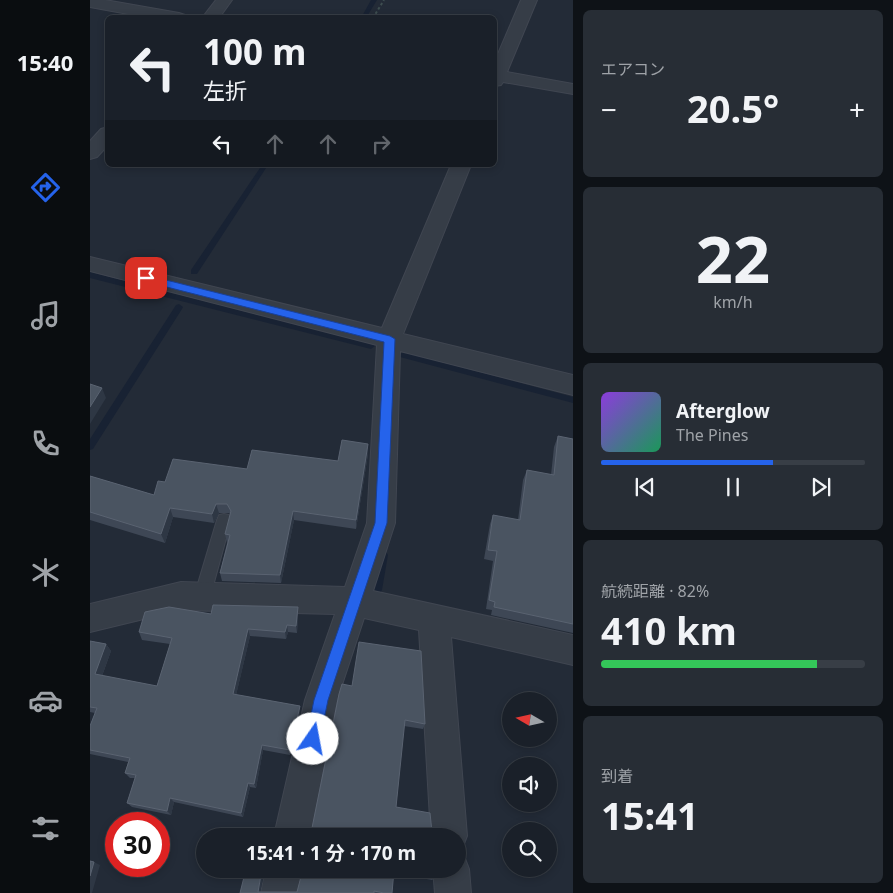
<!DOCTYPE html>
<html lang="ja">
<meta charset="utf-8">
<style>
:root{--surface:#1a2029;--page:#272d35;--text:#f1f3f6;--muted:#9fa3a8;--line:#383e46;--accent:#2563eb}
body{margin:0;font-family:"Noto Sans","Noto Sans JP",sans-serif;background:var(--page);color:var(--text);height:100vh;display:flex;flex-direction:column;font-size:19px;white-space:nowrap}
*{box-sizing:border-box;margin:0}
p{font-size:16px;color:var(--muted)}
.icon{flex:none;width:28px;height:28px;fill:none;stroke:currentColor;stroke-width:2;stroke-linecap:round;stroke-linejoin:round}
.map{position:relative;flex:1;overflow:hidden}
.drawer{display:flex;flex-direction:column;gap:10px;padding:10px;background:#0e1217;width:320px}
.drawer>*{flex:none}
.hud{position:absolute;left:15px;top:15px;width:392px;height:152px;border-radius:8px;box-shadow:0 2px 8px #0003,0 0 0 1px var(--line);background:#1a2029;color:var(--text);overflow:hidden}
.needle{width:32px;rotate:279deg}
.controls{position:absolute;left:412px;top:692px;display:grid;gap:10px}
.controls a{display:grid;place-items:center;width:55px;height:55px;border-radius:50%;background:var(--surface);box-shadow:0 2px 8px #0003,0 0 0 1px var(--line);font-size:25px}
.speed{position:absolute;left:15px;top:812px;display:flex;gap:10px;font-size:25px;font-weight:700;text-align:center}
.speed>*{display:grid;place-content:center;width:65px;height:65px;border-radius:50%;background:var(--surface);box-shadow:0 2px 8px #0003,0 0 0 1px var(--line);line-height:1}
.speed .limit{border:8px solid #d22;background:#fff;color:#111}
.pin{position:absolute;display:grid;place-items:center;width:42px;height:42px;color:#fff;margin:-21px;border-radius:10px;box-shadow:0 2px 8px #0006}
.me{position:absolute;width:55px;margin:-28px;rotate:12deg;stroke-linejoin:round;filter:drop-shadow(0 0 4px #0008)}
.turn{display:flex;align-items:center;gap:18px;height:105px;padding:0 15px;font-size:22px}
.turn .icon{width:65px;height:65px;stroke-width:2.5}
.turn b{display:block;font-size:35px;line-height:42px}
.lanes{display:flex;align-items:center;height:48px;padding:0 15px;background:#0003;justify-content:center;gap:25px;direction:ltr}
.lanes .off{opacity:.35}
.big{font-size:38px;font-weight:700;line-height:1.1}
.drawer .card{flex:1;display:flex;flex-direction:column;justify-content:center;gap:8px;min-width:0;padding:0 18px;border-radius:8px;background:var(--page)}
.drawer .dial{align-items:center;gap:0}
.dial b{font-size:65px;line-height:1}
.song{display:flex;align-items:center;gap:15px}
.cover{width:60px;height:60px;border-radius:8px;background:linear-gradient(135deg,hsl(270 70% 55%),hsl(150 70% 35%))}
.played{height:5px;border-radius:2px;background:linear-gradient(90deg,var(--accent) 65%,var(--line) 65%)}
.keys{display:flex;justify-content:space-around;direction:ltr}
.heat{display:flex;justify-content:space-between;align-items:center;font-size:28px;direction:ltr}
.charge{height:8px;border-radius:4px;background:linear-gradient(90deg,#34c759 82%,var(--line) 0)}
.trip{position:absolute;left:106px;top:828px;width:270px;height:50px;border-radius:25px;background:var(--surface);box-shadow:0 2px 8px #0003,0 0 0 1px var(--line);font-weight:700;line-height:50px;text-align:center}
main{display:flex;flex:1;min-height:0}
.tabs{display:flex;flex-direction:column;width:90px;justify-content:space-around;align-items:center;background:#0a0d10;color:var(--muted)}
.tabs .icon{width:35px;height:35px}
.tabs .current{color:var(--accent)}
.tabs b{font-size:22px;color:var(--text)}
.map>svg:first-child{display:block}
</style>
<main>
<nav class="tabs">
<b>15:40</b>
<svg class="icon current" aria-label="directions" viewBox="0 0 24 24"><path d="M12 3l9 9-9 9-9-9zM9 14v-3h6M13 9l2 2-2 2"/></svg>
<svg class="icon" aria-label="music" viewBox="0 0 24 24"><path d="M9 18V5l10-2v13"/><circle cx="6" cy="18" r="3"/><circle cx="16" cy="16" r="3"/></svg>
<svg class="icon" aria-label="phone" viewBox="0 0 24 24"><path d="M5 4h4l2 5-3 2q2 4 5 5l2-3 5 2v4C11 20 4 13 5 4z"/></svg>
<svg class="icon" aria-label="climate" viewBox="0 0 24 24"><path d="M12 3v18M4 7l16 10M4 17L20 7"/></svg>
<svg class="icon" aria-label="car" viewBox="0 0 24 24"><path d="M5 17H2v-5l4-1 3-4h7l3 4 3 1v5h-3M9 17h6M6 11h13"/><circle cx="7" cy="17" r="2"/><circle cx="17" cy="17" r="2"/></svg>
<svg class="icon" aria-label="filters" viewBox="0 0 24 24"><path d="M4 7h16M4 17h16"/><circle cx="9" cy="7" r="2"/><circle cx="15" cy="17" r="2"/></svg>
</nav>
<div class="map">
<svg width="483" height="893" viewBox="0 0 483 893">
<rect width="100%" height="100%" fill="#232b37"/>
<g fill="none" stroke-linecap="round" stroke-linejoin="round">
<path fill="#182233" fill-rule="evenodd" d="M281 0H287L276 18H271Z
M172 165H178L107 274H101V270Z
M0 272 281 343 285 346 281 349 0 278Z
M89 304 93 307 92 309 3 449 0 450V439L86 305Z
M313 352 483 397V403L310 357 309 355Z
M293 551 296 552 298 555 292 590 290 593 287 595 284 593 282 590 288 555 290 552Z"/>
<defs>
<path id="service" d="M134 514 139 515 141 520 120 597 118 602 112 604 106 602 104 597 127 520 129 515Z"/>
<path id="minor" d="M0 0H15L89 13 95 15 97 18H60L0 7Z
M126 0H142L129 18H112Z
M431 0H447L417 72 483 84V94L413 82 411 85 405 86V61Z
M18 127V145L7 157 0 159V141L11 129Z
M361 165H381L313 334 483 375V395L310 351 305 523 283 591 483 635V665L361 637 377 836 372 849 368 850V836H341L329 630 274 618 247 700 220 836H184L215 700 245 614 91 610 0 632V604L91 582 255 587 277 523 287 345 0 271V257L292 328Z
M368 854 374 856 379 869 381 893H345L343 869H368Z
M176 869H212L207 893H171Z"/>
</defs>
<use href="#service" stroke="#404651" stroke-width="2"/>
<use href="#minor" stroke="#404651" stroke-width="2"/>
<path stroke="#3e4e50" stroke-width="2" stroke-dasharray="2.5 2.5" stroke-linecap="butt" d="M283 18 294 0"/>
<use href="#service" fill="#363d47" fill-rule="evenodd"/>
<use href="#minor" fill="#363d47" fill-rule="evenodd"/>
</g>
<path fill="#3e4755" d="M468 436 483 439V633L401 615 402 610 396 609 403 561 394 559 400 524 403 515 428 520 433 480 437 470 461 475 464 447Z
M278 444V454L266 529 204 520 191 583 132 581 130 573 137 543 135 534 140 514 139 513H129L124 523 83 517 75 543 0 520V476L64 495 75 482 157 469 248 461Z
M208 607V615L207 633 198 632 196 639 160 636 146 695 210 706V712L200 755 173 750 166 788 160 787 153 817 84 802 81 815 42 807 37 803 45 778H40L35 773 38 762 0 754V726L5 713 0 712V641L16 644 21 651 12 676 67 686 80 644 52 640 49 632 121 614Z
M249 694 335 724 333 729 314 726 306 807 342 832 221 833Z
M213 869H344L345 878 342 880 304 873 302 893H150L170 892H207Z"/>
<path fill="#2e3744" d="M12 388 16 398 0 424V407Z
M278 444V454L266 529V520Z
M126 504 129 513 124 523 122 514Z
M80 508 83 517 75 543 71 534Z
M203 511 204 520 191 583 190 575Z
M208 607V615L207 633 206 626Z
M197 625 198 632 196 639 195 632Z
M158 629 160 636 145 700 143 694Z
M16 644 21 651 10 681 5 674Z
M210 706V712L200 755V750Z
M172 745 173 750 166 788 164 784Z
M158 783 160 787 153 817 151 813Z
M80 798 84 802 81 815 77 811Z
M4 862 10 865 2 893H0V876Z
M172 869H175L170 893 168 892Z"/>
<path fill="#4a5461" stroke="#5a6371" d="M0 384 12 388 0 407Z
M468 436 483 439V624L404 607 405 602 399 600 407 551 398 550 403 515 430 520 437 470 464 475Z
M252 440 278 444 266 520 203 511 190 575 130 573 140 535 135 534 141 511 137 504H126L122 514 80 508 71 534 0 512V476L64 495 68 481 75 482 83 459 157 469 162 450 248 461Z
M123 605 208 607 206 626 197 625 195 632 158 629 143 694 210 706 200 750 172 745 164 784 158 783 151 813 80 798 77 811 37 803 46 775 35 773 40 758 0 750V726L7 708 0 707V641L16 644 5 674 67 686 82 638 49 632 55 612 79 607 121 614Z
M269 642 331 651 335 724 315 720 306 807 340 813 342 832 348 834V836H213L214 834 221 833 249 694 252 684 262 686Z
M0 861 4 862 0 876Z
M156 869H172L168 892H207L213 869H344L345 878 304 870 302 893H294L284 891V893H150Z"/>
<path fill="#2563eb" stroke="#184099" d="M56 275 300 336 305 339 297 523 238 700 230 739 228 744 223 746 218 744 216 739 224 700 285 523 294 342 53 281 51 278Z"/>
</svg>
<div class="controls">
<a><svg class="needle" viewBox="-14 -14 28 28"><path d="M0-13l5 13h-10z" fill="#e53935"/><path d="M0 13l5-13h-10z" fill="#9fa3a8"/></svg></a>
<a><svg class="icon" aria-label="sound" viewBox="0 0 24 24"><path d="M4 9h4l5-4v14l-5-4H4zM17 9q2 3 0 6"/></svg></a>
<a><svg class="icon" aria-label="search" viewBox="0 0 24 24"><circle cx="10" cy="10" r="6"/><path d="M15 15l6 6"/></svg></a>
</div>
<div class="speed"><div class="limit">30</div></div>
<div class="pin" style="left:56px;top:278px;background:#d93025"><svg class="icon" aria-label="arrive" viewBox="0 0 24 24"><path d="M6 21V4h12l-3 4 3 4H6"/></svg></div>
<svg class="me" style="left:223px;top:739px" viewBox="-20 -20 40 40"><circle r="19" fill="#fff"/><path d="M0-13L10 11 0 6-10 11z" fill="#2563eb"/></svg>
<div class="trip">15:41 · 1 分 · 170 m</div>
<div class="hud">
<div class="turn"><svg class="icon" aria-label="left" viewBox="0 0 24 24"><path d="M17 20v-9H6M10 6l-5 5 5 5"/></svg><div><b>100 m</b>左折</div></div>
<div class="lanes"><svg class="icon" aria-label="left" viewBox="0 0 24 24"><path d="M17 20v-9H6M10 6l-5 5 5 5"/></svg><svg class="icon off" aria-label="ahead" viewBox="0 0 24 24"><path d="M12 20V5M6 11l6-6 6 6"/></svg><svg class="icon off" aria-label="ahead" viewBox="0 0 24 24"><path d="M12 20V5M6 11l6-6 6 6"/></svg><svg class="icon off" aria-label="right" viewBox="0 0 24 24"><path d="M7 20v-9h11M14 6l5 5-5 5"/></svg></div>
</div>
</div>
<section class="drawer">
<div class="card"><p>エアコン</p>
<div class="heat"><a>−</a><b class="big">20.5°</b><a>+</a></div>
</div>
<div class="card dial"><b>22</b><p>km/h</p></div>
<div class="card">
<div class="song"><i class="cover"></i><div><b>Afterglow</b><p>The Pines</p></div></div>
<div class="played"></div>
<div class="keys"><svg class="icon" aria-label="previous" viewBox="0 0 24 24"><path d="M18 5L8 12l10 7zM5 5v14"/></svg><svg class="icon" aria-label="pause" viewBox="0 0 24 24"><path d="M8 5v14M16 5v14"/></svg><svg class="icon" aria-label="next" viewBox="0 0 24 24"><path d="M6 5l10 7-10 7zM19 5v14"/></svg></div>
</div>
<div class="card"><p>航続距離 · 82%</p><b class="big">410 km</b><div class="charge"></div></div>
<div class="card"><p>到着</p><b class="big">15:41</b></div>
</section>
</main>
